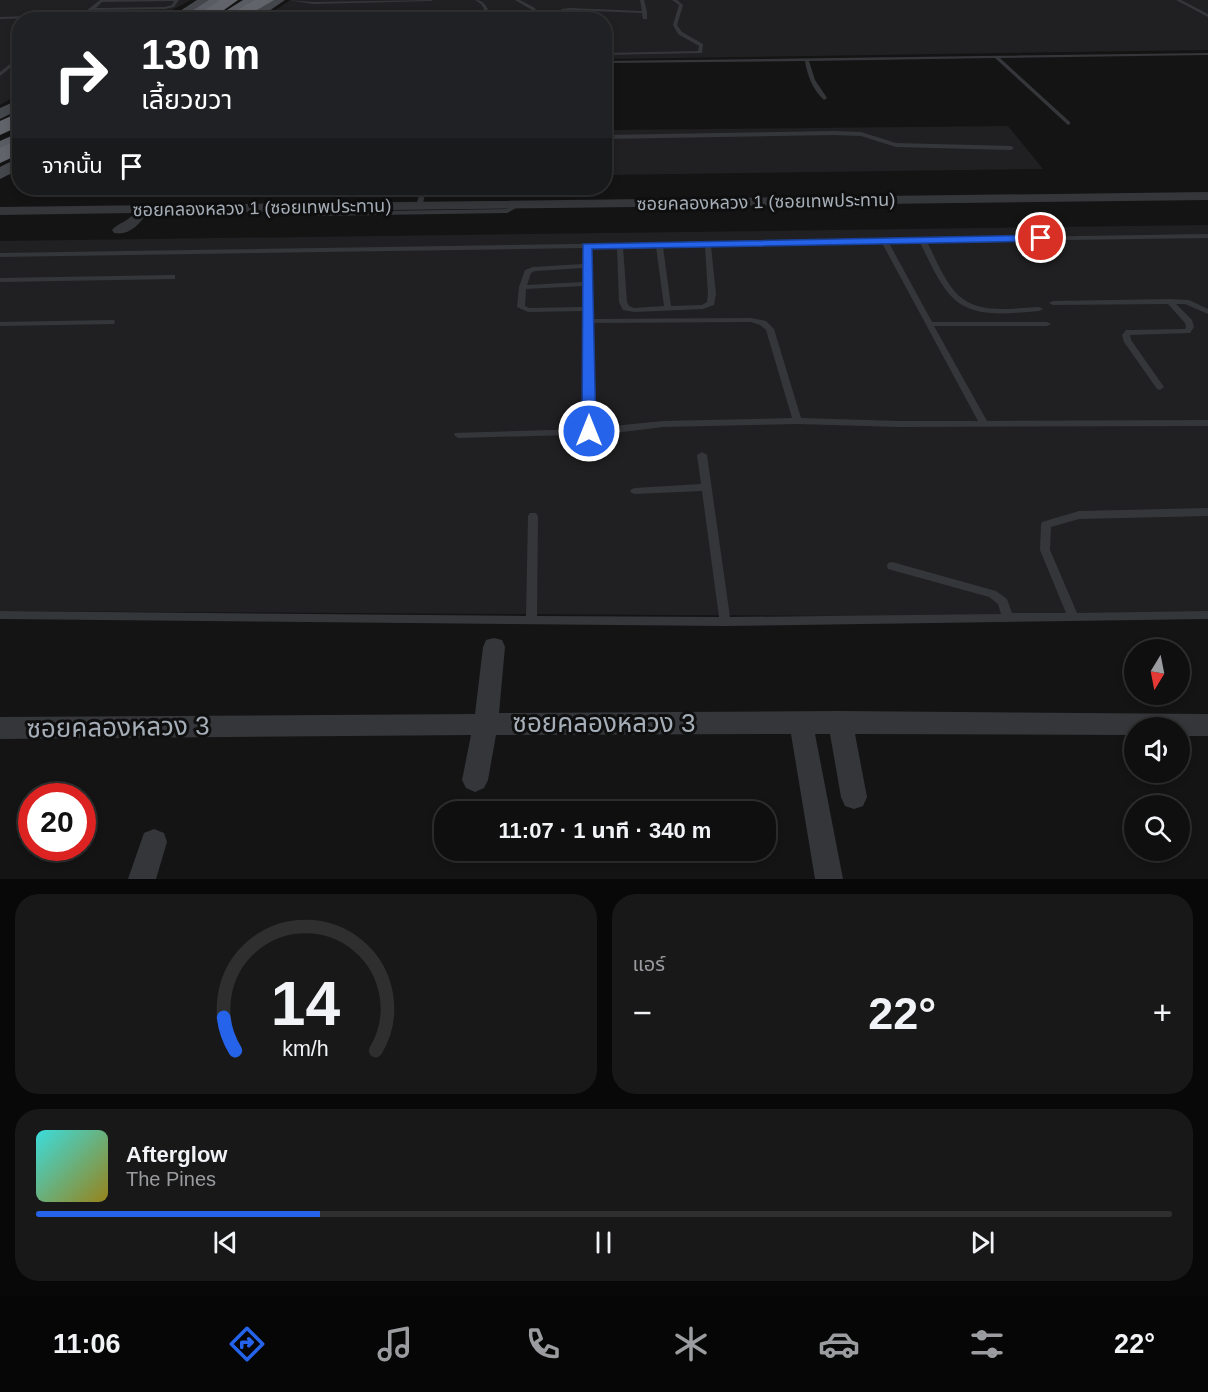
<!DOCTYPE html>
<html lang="th">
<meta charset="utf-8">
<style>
:root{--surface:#0f0f10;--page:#181819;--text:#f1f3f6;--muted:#9b9c9f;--line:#2f2f30;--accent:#2563eb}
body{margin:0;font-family:Helvetica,"Noto Sans Thai",sans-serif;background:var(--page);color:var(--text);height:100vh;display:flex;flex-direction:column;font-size:22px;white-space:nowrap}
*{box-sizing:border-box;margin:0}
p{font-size:20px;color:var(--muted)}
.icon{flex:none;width:33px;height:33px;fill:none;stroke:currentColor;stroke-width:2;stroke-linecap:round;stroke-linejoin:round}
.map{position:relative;height:879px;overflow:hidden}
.drawer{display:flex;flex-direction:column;gap:15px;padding:15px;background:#080809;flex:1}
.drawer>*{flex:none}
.top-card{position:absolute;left:12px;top:12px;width:600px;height:183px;border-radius:24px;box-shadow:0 3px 9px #0003,0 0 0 2px var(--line);background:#202124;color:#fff;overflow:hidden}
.needle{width:39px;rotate:190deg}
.tools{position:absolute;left:1124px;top:639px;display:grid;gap:12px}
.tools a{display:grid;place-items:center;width:66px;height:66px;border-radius:50%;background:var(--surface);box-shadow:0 3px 9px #0003,0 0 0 2px var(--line);font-size:30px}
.speed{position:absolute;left:18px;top:783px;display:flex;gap:12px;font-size:30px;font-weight:700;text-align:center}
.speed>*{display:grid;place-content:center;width:78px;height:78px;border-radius:50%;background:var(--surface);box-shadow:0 3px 9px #0003,0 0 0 2px var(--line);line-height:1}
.speed .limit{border:9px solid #d22;background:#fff;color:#111}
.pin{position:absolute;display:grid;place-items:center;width:51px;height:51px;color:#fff;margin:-26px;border:3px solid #fff;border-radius:50%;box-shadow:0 2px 6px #0007}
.me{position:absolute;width:66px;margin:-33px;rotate:0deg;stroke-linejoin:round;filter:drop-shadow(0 0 4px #0008)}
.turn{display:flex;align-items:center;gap:21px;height:126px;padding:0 30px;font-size:27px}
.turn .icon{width:78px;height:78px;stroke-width:2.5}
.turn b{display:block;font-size:42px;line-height:51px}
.then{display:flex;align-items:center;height:57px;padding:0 30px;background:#0003;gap:12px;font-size:22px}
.big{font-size:45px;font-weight:700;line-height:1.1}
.drawer .widget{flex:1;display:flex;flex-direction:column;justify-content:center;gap:9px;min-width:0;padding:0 21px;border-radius:24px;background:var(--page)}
.drawer .dial{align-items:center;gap:0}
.dial svg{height:156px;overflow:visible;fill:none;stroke:var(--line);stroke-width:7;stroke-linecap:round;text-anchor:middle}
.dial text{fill:var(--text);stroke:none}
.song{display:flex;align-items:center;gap:18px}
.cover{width:72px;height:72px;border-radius:9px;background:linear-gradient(135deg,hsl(180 70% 55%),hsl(50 70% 35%))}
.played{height:6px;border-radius:3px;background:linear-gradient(90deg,var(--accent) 25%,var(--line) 25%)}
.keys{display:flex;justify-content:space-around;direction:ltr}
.heat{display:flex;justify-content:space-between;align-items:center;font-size:33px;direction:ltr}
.drawer .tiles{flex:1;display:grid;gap:15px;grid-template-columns:1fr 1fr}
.widget:last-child{grid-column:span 2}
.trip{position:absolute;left:434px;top:801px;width:342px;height:60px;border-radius:24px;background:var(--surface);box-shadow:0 3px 9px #0003,0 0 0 2px var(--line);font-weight:700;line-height:60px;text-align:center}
.tab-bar{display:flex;height:96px;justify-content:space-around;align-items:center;background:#060606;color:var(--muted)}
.tab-bar .icon{width:42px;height:42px}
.tab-bar .on{color:var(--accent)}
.tab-bar b{font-size:27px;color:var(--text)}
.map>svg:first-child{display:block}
</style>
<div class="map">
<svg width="1208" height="879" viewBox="0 0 1208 879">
<rect width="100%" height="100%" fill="#141415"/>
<path fill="#202022" d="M0 0H191L155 19 20 20 19 94 0 105Z
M291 0H1208V50L605 59 604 20H259Z
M1008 126 1043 169 605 175 604 130Z
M1208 225V618L0 611V241Z"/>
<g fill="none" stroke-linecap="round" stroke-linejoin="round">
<path fill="#35363a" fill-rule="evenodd" d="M100 0H179L174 7 165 9 93 10 88 14 183 12 185 13 183 14 85 17 82 18 80 17 0 19V17L82 14ZM174 1 172 5 165 7 96 8 102 2Z
M288 0 313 2 433 0 431 1 313 4Z
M475 0C482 0 484 3 488 9L485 14 463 18 269 19 271 18 463 16 482 12 484 9 481 4Z
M515 0H520L535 8 537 13 529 16V14L533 12 532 10Z
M640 0H644L647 12V19H643L642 13 570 10 564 11 559 20H554L562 9 570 8 642 11Z
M672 0H677L683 5 677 25 682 32 703 44 702 53 604 55V53L698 51 699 46 678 34 673 25 679 5Z
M1176 0H1181L1208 14V17Z
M1208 53V55L1000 58 1070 122V124L1068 125 995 58 809 61 815 80 827 98 824 100C813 90 807 75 805 61L604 63V61Z
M20 56V60L0 76V72Z
M834 131 861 132 896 143 1011 146 1014 148 1011 150 896 147 861 136 834 135 604 139V135Z
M336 188H403L400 190H339Z
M421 188H427L422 206 419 208 416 206Z
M518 203 521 205 520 206 507 213 314 216 311 214 310 207 315 206 317 212 506 209Z
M1208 234V238L927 242C936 259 944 281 958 295 979 315 1013 308 1039 307L1043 309 1039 311C1012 313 975 319 954 299 938 284 930 261 920 243H889L932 322H1047L1051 324 1047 326H934L987 421 1208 420V426L899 427 797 424 663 427 606 434 458 438 454 435 455 433 585 429 583 311 528 312 517 307 519 287 525 270 533 267 583 264V248L0 257V253ZM882 243 978 421H899L801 418 774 329 766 321 751 318 591 319 589 248 617 247 619 302 623 310 634 312 703 309 714 305 716 294 711 246ZM705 246 708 294 707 302 702 305 671 306 663 247ZM623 247H656L664 306 634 308 629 306 627 302ZM583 268V282L527 285 531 273 535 271ZM583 286V307L529 308 525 306 526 289ZM751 322 760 325 766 330 792 418 663 421 593 428 591 323Z
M172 275H175V279L0 282V278Z
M1169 299 1189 300 1208 309V314L1185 304H1176L1192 320 1194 327 1190 333 1130 335 1131 340 1164 387 1160 390 1157 389 1124 342 1122 335 1126 330H1129L1185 329 1186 327 1185 323 1168 304 1053 305 1049 303 1053 301Z
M111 320H114L115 322 114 324 0 326V322Z
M702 452 707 455 730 617 1001 614 998 604 989 597 888 569 887 566 888 563 892 562 996 591 1007 599 1012 613H1066L1040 550 1041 525 1042 522 1079 511 1208 508V516L1079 519 1051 527 1050 550 1077 613 1208 611V619L725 626 0 619V611L526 616 528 516 530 513H536L538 516 537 616 719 617 702 491 635 494 632 493 630 491 632 489 635 488 701 484 697 455Z"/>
<path fill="#35363a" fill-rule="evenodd" d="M1208 192V200L147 213C140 224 129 236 114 233L112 230C119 222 128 222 134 213L0 215V207Z
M494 638 502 640 505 647 499 713 840 711 1208 714V736H1179V728H1134V735L855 734 867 797 863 806 854 809 845 806 841 797 830 734H815L843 879H815L791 734 496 735 488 780 484 788 475 792 466 788 462 780 471 735 0 739V717L475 714 483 647 486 640Z
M154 829 164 833 167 842 156 879H128L144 833Z"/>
<path fill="#43464a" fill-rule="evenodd" d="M197 0H211L181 20H166Z
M271 0H285L256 20H241Z
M20 99V109L0 119V108Z
M20 157V169L0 179V167Z"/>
<path fill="#595c62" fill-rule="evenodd" d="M209 0H226L196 20H178Z
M243 0H260L229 20H211Z
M20 132V146L0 155V141Z"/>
<path fill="#61656b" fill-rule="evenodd" d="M220 0H238L210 20H190Z
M255 0H274L240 20H219Z
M20 112V126L0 135V121Z
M20 138V154L0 163V148Z"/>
</g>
<path fill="#2563eb" stroke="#184099" stroke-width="1.5" d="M1041 235 1044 236V241L592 249 596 431 589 436 582 431 583 244Z"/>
<g text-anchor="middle" stroke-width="6" stroke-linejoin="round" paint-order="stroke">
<g font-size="18" fill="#a5adb6" stroke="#0f0f10">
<text transform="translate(766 202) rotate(-1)" y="6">ซอยคลองหลวง 1 (ซอยเทพประทาน)</text>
<text transform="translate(262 208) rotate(-1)" y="6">ซอยคลองหลวง 1 (ซอยเทพประทาน)</text>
</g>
<g font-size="26" fill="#a5adb6" stroke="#0f0f10">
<text x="604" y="732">ซอยคลองหลวง 3</text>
<text transform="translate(118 727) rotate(-1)" y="9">ซอยคลองหลวง 3</text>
</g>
</g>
</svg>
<div class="tools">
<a><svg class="needle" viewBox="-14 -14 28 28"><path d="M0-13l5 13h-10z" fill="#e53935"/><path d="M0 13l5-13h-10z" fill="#9b9c9f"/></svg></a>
<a><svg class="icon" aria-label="sound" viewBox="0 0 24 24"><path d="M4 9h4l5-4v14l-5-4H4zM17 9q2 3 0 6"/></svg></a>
<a><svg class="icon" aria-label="search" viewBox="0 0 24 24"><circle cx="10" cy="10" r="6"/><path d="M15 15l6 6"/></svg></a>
</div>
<div class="speed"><div class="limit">20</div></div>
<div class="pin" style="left:1041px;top:238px;background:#d93025"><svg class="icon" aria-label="arrive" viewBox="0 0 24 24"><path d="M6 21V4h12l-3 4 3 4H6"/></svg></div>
<svg class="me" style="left:589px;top:431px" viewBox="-20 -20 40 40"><circle r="17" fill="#2563eb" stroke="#fff" stroke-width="3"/><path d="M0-11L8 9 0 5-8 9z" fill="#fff"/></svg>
<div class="trip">11:07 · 1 นาที · 340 m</div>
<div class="top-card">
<div class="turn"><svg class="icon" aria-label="right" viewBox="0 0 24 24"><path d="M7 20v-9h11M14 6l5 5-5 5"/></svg><div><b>130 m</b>เลี้ยวขวา</div></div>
<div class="then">จากนั้น<svg class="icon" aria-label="arrive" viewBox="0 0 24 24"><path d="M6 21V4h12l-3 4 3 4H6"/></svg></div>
</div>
</div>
<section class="drawer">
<div class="tiles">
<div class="widget dial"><svg viewBox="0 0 100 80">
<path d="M14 69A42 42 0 1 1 86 69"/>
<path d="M14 69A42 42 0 0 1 8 52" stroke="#2563eb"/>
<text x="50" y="56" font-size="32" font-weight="700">14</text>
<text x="50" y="72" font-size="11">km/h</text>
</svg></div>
<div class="widget"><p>แอร์</p>
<div class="heat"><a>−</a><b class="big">22°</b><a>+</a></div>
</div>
<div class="widget">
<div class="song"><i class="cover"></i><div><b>Afterglow</b><p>The Pines</p></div></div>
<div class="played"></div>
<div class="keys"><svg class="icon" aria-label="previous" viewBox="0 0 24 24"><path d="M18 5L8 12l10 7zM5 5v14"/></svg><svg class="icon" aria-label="pause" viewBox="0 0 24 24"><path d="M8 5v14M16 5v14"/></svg><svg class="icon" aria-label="next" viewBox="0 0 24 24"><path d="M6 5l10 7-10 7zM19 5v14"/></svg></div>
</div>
</div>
</section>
<nav class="tab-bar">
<b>11:06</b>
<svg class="icon on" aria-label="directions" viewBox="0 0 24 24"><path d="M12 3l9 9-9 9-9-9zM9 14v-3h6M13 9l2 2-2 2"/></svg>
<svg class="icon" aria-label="music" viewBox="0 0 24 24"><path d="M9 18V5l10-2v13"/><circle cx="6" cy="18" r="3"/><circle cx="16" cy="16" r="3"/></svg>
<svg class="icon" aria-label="phone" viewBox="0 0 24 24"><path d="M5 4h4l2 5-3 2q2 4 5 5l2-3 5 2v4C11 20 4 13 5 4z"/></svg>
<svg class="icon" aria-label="climate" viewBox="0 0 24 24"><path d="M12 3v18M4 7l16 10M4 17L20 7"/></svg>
<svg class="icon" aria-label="car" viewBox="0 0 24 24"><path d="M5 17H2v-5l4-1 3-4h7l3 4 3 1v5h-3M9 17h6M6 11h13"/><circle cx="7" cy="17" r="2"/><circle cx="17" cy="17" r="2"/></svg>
<svg class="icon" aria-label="filters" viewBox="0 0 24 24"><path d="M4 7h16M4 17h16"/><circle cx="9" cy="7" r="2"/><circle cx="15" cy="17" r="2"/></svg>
<b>22°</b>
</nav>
